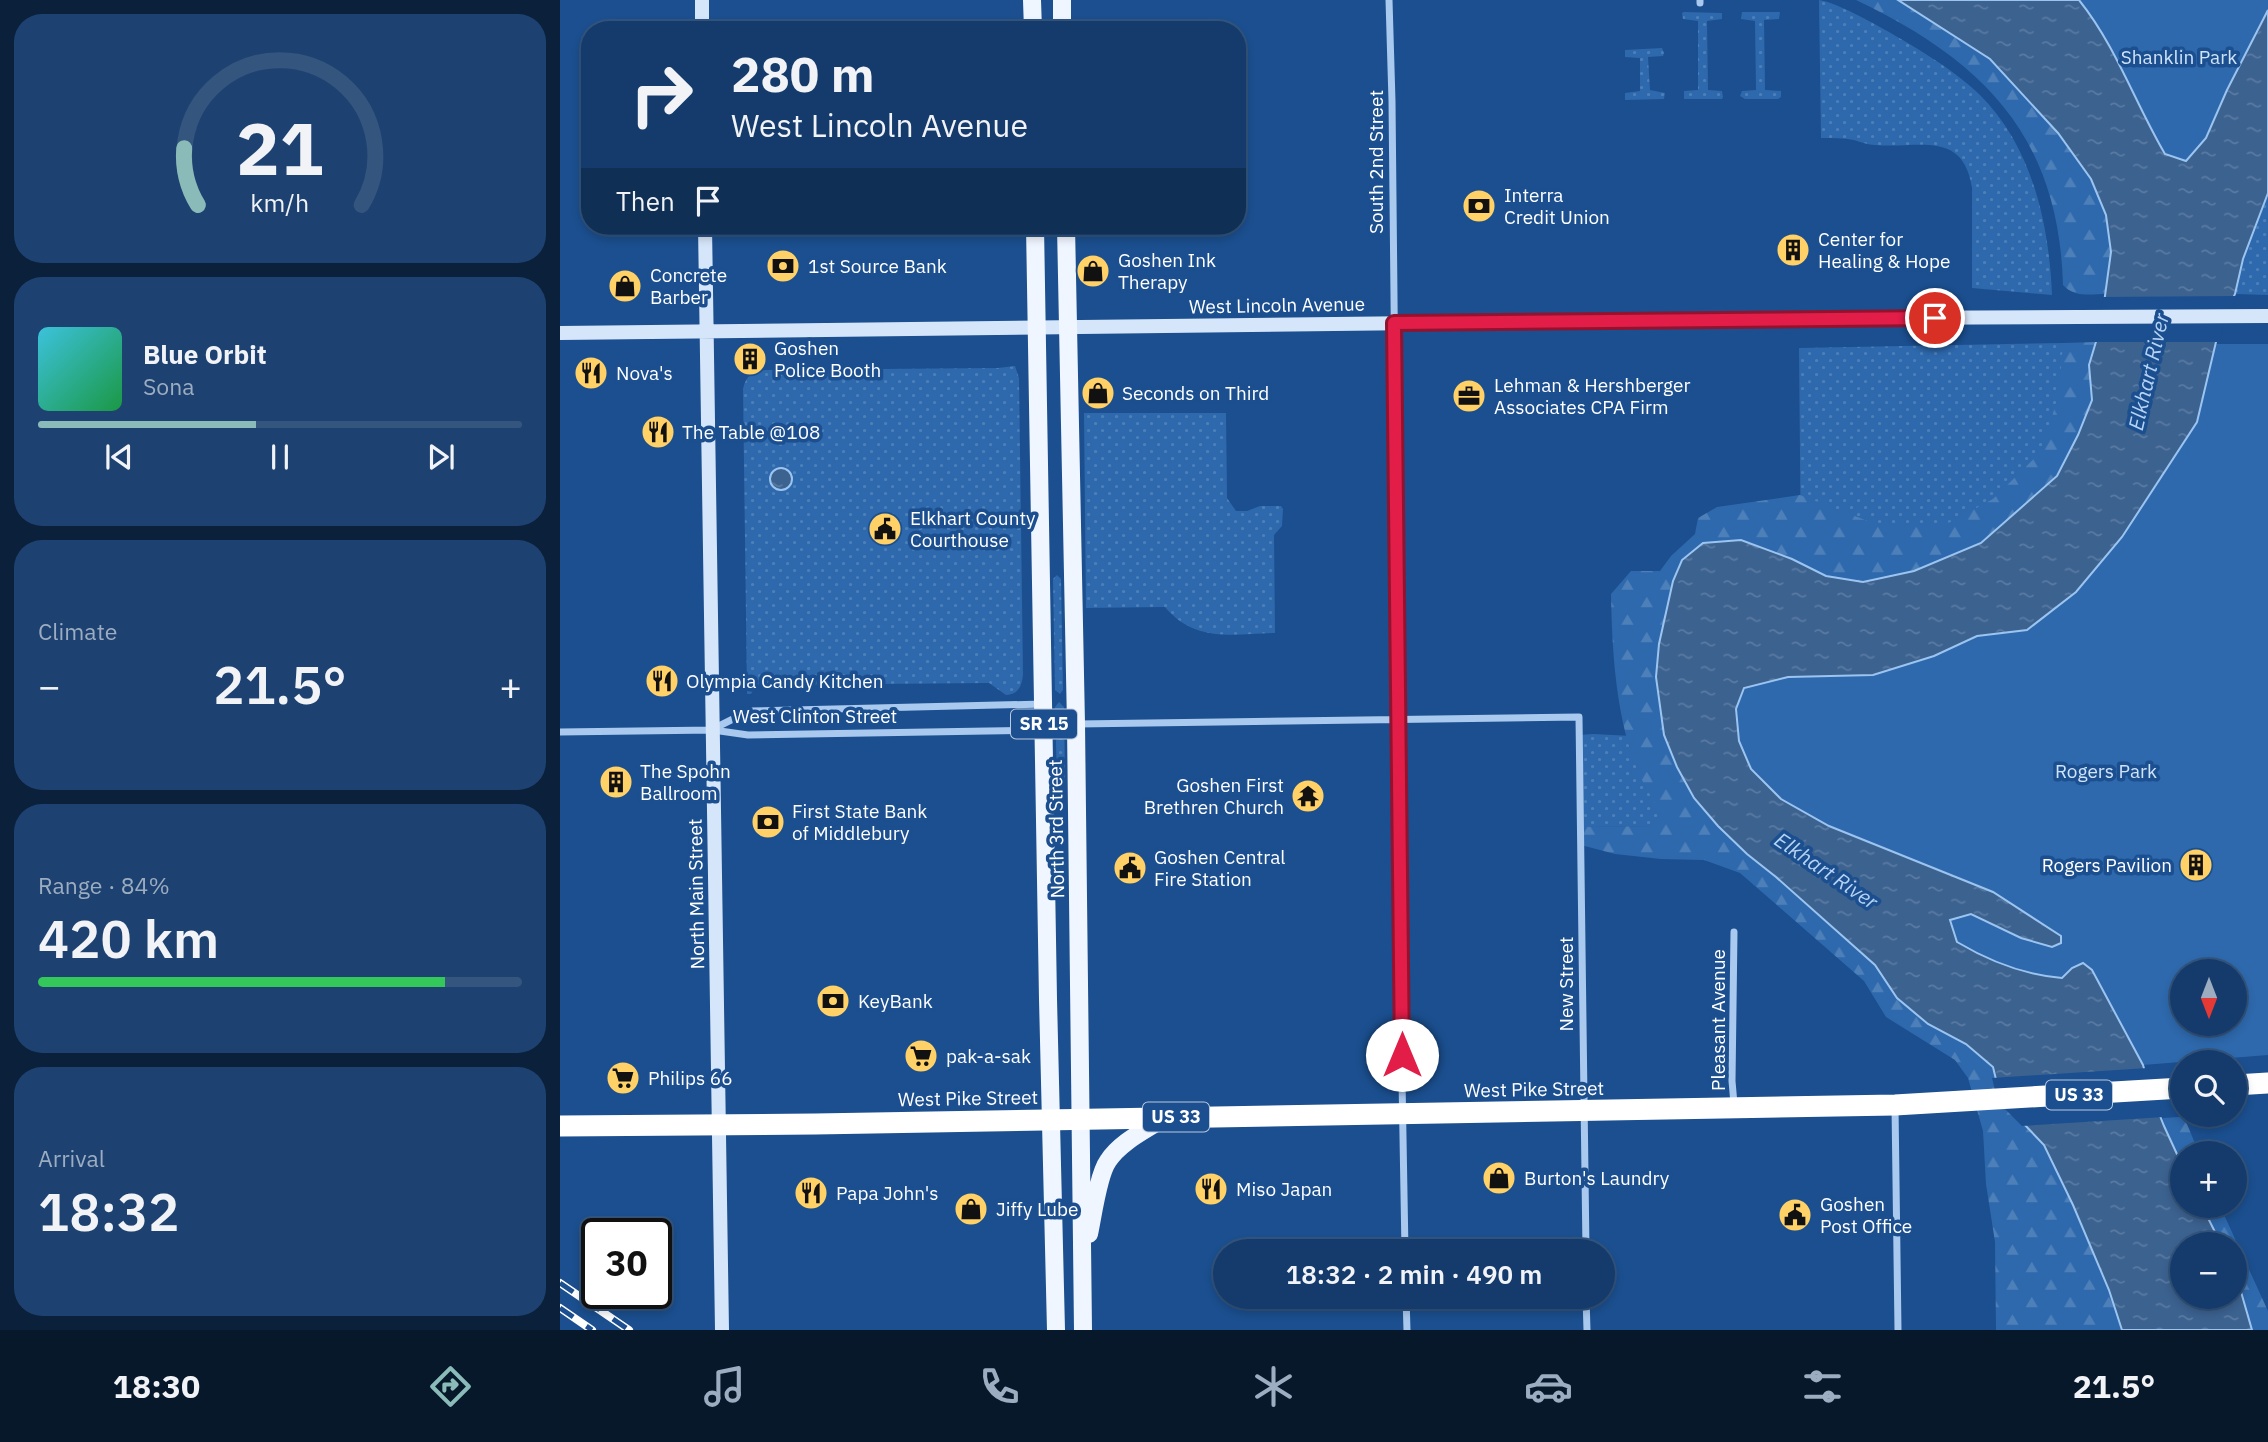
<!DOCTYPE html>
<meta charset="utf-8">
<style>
:root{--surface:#143b6b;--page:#1d4271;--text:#f1f3f6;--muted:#9dadc1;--line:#33557e;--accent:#8bbbb9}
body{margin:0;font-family:"IBM Plex Sans",sans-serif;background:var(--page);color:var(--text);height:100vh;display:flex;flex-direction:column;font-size:26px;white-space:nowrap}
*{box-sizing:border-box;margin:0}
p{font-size:23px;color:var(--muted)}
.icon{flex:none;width:38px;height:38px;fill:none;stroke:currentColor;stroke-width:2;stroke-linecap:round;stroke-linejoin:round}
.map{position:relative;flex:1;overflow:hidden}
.side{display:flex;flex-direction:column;gap:14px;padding:14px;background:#0b203b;width:560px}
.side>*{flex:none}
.top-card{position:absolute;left:21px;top:21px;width:665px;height:214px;border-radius:28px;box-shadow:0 4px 10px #0003,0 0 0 2px var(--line);background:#143b6b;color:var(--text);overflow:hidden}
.needle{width:46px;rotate:180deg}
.tools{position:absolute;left:1610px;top:959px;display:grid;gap:14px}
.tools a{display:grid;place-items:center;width:77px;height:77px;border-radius:50%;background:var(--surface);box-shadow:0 4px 10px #0003,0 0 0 2px var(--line);font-size:35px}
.speed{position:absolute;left:21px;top:1218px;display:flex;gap:14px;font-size:35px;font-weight:700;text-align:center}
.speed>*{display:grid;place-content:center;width:91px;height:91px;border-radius:50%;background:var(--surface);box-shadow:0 4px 10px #0003,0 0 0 2px var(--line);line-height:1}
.speed .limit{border:4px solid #111;border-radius:10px;background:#fff;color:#111}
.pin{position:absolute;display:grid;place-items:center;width:60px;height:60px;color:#fff;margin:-30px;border:4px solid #fff;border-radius:50%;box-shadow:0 2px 7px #0007}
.me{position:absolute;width:77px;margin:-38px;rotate:0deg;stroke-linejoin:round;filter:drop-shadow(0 0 5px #0008)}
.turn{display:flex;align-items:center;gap:24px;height:147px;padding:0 35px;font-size:32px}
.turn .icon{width:91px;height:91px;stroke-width:2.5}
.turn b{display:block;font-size:49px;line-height:60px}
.then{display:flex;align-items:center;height:66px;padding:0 35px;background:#0003;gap:14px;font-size:26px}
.big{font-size:52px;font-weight:600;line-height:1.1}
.side .tile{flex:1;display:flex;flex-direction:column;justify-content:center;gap:10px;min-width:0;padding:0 24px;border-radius:28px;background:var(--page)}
.side .dial{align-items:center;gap:0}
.dial svg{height:182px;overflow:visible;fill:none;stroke:var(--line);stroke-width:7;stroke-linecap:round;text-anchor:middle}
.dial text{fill:var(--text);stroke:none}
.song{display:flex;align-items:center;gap:21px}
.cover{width:84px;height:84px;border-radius:10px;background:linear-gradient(135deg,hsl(190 70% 55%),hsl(140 70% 35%))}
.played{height:7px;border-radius:4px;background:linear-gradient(90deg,var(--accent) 45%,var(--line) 45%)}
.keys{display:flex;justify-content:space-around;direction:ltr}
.heat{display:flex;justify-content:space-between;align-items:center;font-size:38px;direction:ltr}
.charge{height:10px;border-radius:5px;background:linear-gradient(90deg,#34c759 84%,var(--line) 0)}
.trip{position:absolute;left:653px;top:1239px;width:402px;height:70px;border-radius:35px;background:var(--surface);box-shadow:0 4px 10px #0003,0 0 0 2px var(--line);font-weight:600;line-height:70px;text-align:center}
.tab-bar{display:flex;height:112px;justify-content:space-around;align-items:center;background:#08182b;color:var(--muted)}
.tab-bar .icon{width:49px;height:49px}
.tab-bar .active{color:var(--accent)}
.tab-bar b{font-size:32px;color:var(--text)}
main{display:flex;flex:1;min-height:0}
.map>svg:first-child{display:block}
</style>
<main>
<section class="side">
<div class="tile dial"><svg viewBox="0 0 100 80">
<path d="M14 69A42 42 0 1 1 86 69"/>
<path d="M14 69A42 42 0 0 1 8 44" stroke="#8bbbb9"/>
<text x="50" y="56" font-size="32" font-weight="700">21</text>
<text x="50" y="72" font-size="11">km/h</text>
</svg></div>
<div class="tile">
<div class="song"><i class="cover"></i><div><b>Blue Orbit</b><p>Sona</p></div></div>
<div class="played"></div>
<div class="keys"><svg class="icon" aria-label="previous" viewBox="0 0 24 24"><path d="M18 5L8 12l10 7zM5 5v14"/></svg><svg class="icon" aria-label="pause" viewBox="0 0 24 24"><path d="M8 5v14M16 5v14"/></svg><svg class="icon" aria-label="next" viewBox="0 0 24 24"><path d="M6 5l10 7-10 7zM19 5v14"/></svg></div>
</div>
<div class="tile"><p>Climate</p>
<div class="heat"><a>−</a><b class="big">21.5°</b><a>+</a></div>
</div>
<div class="tile"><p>Range · 84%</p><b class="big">420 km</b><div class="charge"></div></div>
<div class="tile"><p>Arrival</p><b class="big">18:32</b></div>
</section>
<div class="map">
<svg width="1708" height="1330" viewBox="0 0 1708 1330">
<defs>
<pattern id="grass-dots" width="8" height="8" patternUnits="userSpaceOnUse" patternTransform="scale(1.75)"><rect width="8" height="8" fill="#2e69ad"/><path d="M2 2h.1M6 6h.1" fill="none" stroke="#4d80b9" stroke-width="1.8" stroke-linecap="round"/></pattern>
<pattern id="forest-firs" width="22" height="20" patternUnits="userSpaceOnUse" patternTransform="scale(1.75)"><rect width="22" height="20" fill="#2e69ad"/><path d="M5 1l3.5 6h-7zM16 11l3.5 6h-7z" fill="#4d80b9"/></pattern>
<pattern id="water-ripples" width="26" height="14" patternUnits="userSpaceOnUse" patternTransform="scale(1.75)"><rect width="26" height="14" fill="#3c6290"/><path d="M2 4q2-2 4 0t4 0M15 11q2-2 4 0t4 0" fill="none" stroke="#597aa1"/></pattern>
</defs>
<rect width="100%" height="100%" fill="#1b4f8f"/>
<path fill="url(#grass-dots)" d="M1259 0C1277 2 1324 29 1341 39 1368 55 1396 72 1419 94 1472 146 1489 223 1492 295L1412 288V188C1403 129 1358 149 1315 145 1308 145 1301 142 1294 140 1283 138 1272 138 1261 138Z
M1124 12 1162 13V19L1147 21 1148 90 1162 91 1163 97 1162 99H1124V91L1138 90V21L1123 19 1122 13Z
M1182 12H1220L1219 19 1204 20 1205 90 1221 91V97L1218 99H1185L1180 96 1182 91 1196 90 1195 21 1181 19Z
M1102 48 1104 53 1103 56 1088 57 1090 90 1105 93 1104 99 1065 100V93L1080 91V58L1065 57V50Z
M1708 193V295L1675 294 1683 259Z
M1503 343 1529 365 1464 507 1241 563 1239 348Z
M455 366 459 378 463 674C462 686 458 695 446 695L429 683 196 685 191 694H187L183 389C186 375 193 371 206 370L438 368Z
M524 413H666L667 498 676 511H687L700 506H721L723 509 722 526 714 535 715 633C673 634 635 643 605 607L526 608Z
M497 575 501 579 503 690 500 694 495 690 493 579Z
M499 702 504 707 505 780 501 784 497 780 495 707Z
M1033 734 1072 736 1158 826 1020 827 1019 735Z"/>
<path fill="url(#forest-firs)" d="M1296 0H1338L1395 35 1430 59 1498 133 1531 179 1546 215 1551 252 1547 294C1530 294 1515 298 1503 285 1499 137 1424 61 1296 0Z
M1536 342 1529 365 1532 400 1518 435 1497 476 1420 543 1354 571 1303 582 1266 576 1232 559 1181 540 1113 581 1099 644 1096 677 1104 735 1117 767 1134 798 1187 854 1216 877 1315 965 1337 998 1368 1024 1406 1044 1433 1067 1441 1100 1484 1145 1513 1205 1549 1290 1562 1330H1436L1435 1242 1426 1184 1423 1131 1408 1078 1395 1060 1326 1017 1304 981 1180 873 1144 860 1101 859 1055 854 1021 845 1020 827 1096 826 1101 814C1094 801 1086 789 1080 776 1056 722 1052 652 1051 594L1071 571H1100L1111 556 1135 534 1138 518 1157 507 1240 495 1318 525 1381 527 1433 499 1482 451 1499 393 1503 343Z
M1620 1117 1627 1124 1639 1153H1622V1165L1604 1126 1603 1118Z
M1642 1206H1660L1708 1311V1330H1692L1675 1271V1244H1661Z"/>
<path fill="#2e69ad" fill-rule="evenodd" d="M1519 0H1708V10L1667 90 1646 138 1626 161 1605 154C1575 103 1556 46 1519 0Z
M1656 344H1708V1055L1583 1065 1532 971 1512 968 1502 978C1464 975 1429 961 1396 942L1390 920 1411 914 1461 938 1433 892 1269 826 1221 799 1191 769 1179 741 1176 709 1184 688 1228 677 1313 675 1374 656 1417 636 1467 630 1487 614 1601 476 1637 422ZM1622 971H1675V1024H1622Z"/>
<path fill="url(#water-ripples)" stroke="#9cc4f0" stroke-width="2" d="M1338 0H1519C1556 46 1575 103 1605 154L1626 161 1646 138 1667 90 1708 10V193L1683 259 1675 294 1660 325 1637 422 1562 537 1516 592 1467 630 1417 636 1374 656 1313 675 1228 677 1184 688 1176 709 1179 741 1191 769 1221 799 1269 826 1433 892 1501 936V943L1492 947 1461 938 1411 914 1390 920 1397 942C1429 961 1464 975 1502 978L1512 968 1523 963 1532 970 1583 1065 1590 1090 1604 1126 1622 1165V1206H1642L1661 1244H1622V1297H1675V1271L1692 1330H1562L1549 1290 1513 1205 1484 1145 1441 1100 1433 1067 1406 1044 1368 1024 1337 998 1315 965 1216 877 1187 854 1158 826 1134 798 1117 767 1104 735 1096 677 1099 644 1113 581 1122 560 1143 543 1181 540 1232 559 1266 576 1303 582 1354 571 1421 543 1497 476 1518 435 1532 400 1529 365 1541 325 1551 252 1546 215 1531 179 1498 133 1430 59Z
M210 479a11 11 0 1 1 22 0a11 11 0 1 1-22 0Z"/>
<path fill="#1b4f8f" d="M1678 296 1663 326 1660 342H1532L1538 324 1543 297Z
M1588 1068 1604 1117 1462 1126 1438 1102 1432 1078Z"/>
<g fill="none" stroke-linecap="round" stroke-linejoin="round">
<path stroke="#a9c9ee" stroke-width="7" d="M829 0 832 101 842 1080 845 1251
M1140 0V3
M518 724 1019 717 1026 1251
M153 729 189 711 483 704
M0 732 153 730 188 735 483 730
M1174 932 1172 1081 1174 1104
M1335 1106 1338 1330
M846 1297 847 1330
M1026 1297 1027 1330"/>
<path stroke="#d6e6fa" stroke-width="14" d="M142 0V30
M145 226 162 1330
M0 333 1302 318 1708 316"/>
<path stroke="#f0f6ff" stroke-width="18" d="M472 0 473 30
M502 0V30
M475 226 488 999 496 1330
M506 226 516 724 523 1330
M529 1234C533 1216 538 1175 548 1161 560 1142 586 1130 604 1118"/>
<path stroke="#fff" stroke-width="21" d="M1675 1085 1708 1083
M0 1126 255 1124 1335 1105 1622 1088"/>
<defs>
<path id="rail" d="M0 1283 69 1330
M0 1308 32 1330"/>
</defs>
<use href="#rail" stroke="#fff" stroke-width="8"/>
<use href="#rail" stroke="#1b4f8f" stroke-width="5" stroke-dasharray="16" stroke-linecap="butt"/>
</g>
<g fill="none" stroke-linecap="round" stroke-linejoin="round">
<defs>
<path id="route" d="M842 1055 834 323 1375 318"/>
</defs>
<use href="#route" stroke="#92132f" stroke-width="18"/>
<use href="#route" stroke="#e11d48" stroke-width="12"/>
</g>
<defs>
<symbol id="bank-disc" viewBox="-11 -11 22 22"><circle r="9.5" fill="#ffd166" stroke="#1b4f8f"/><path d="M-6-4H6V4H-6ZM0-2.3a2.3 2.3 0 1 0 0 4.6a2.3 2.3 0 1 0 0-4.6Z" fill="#111"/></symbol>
<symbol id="building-disc" viewBox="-11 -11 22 22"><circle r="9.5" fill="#ffd166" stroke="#1b4f8f"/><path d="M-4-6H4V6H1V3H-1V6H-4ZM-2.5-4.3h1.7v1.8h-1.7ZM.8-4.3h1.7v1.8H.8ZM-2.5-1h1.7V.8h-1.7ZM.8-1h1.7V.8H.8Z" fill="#111"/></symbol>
<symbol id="shop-disc" viewBox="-11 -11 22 22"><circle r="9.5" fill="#ffd166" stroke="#1b4f8f"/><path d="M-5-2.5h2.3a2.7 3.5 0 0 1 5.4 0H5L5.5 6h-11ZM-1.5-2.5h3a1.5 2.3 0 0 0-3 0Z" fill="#111"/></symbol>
<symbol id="restaurant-disc" viewBox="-11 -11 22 22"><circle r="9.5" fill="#ffd166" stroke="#1b4f8f"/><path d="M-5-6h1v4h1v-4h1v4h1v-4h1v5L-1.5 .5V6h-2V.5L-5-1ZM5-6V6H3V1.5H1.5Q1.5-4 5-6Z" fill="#111"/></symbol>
<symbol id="office-disc" viewBox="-11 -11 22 22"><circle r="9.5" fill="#ffd166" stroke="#1b4f8f"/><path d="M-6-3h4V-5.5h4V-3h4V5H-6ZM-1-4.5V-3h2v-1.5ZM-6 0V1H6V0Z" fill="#111"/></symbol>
<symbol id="civic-disc" viewBox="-11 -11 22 22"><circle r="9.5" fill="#ffd166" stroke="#1b4f8f"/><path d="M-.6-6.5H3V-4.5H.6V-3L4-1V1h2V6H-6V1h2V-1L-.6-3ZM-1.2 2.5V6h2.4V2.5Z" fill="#111"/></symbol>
<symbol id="temple-disc" viewBox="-11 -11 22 22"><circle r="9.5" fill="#ffd166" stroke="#1b4f8f"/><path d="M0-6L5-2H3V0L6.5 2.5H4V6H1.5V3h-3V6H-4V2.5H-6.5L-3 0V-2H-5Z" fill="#111"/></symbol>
<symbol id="supermarket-disc" viewBox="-11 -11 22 22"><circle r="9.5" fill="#ffd166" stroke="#1b4f8f"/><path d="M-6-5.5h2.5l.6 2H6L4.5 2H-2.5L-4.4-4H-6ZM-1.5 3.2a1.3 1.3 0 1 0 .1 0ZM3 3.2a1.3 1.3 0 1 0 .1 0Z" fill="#111"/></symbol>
</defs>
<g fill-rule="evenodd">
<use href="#bank-disc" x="900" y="187" width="38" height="38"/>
<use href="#building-disc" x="1214" y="231" width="38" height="38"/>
<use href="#bank-disc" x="204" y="247" width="38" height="38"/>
<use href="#shop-disc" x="514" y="252" width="38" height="38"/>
<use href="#shop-disc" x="46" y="267" width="38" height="38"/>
<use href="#building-disc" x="171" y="340" width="38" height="38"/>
<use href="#restaurant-disc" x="12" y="354" width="38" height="38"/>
<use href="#shop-disc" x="519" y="374" width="38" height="38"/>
<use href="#office-disc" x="890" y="377" width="38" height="38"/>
<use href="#restaurant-disc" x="79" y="413" width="38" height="38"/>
<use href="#civic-disc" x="306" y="510" width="38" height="38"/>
<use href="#restaurant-disc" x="83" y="662" width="38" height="38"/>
<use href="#building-disc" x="37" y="763" width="38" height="38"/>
<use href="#temple-disc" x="729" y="777" width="38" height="38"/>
<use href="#bank-disc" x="189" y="803" width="38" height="38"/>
<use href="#building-disc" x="1617" y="846" width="38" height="38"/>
<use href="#civic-disc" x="551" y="849" width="38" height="38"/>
<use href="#bank-disc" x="254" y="982" width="38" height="38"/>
<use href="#supermarket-disc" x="342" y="1037" width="38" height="38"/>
<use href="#supermarket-disc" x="44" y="1059" width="38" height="38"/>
<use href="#shop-disc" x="920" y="1159" width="38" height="38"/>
<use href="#restaurant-disc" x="632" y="1170" width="38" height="38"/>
<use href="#restaurant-disc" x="232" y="1174" width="38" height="38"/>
<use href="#shop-disc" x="392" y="1190" width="38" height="38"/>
<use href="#civic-disc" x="1216" y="1196" width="38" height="38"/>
</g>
<g text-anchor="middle" stroke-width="7" stroke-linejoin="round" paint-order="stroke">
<g fill="#1b4f8f" stroke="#bbcadd" stroke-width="2">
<rect x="451" y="709.5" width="66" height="29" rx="5"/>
<rect x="1486" y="1080.5" width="66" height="29" rx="5"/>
<rect x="583" y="1102.5" width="66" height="29" rx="5"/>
</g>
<g font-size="18" font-weight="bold" fill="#fff">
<text x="484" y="730">SR 15</text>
<text x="1519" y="1101">US 33</text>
<text x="616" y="1123">US 33</text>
</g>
<g font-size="19" fill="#cfe3fa" stroke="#1b4f8f">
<text x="1619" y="64">Shanklin Park</text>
<text x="1546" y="778">Rogers Park</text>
</g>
<g font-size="19" fill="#fff" stroke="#1b4f8f">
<text transform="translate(816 162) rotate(-90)" y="7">South 2nd Street</text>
<text transform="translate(717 305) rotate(-1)" y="7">West Lincoln Avenue</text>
<text x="255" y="723">West Clinton Street</text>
<text transform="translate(496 829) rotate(-91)" y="7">North 3rd Street</text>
<text transform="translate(136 894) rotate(-91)" y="7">North Main Street</text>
<text transform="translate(1006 984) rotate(-90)" y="7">New Street</text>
<text transform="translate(1158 1020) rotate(-90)" y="7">Pleasant Avenue</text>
<text transform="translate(974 1089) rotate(-1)" y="7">West Pike Street</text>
<text transform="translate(408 1098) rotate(-1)" y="7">West Pike Street</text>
</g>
<g font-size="19" fill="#fff" stroke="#1b4f8f" text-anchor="start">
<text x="944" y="202">Interra<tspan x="944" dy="22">Credit Union</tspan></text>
<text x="1258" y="246">Center for<tspan x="1258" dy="22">Healing &amp; Hope</tspan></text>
<text x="558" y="267">Goshen Ink<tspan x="558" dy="22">Therapy</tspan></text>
<text x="248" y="273">1st Source Bank</text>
<text x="90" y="282">Concrete<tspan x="90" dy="22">Barber</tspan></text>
<text x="214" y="355">Goshen<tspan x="214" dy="22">Police Booth</tspan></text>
<text x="56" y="380">Nova's</text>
<text x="934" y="392">Lehman &amp; Hershberger<tspan x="934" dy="22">Associates CPA Firm</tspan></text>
<text x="562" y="400">Seconds on Third</text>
<text x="122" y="439">The Table @108</text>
<text x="350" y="525">Elkhart County<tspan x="350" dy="22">Courthouse</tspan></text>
<text x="126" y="688">Olympia Candy Kitchen</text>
<text x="80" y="778">The Spohn<tspan x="80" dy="22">Ballroom</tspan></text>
<text x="724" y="792" text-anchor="end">Goshen First<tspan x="724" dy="22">Brethren Church</tspan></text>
<text x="232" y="818">First State Bank<tspan x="232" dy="22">of Middlebury</tspan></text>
<text x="594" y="864">Goshen Central<tspan x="594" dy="22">Fire Station</tspan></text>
<text x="1612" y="872" text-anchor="end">Rogers Pavilion</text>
<text x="298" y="1008">KeyBank</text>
<text x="386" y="1063">pak-a-sak</text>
<text x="88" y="1085">Philips 66</text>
<text x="964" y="1185">Burton's Laundry</text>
<text x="676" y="1196">Miso Japan</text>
<text x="276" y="1200">Papa John's</text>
<text x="1260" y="1211">Goshen<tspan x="1260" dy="22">Post Office</tspan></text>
<text x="436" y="1216">Jiffy Lube</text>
</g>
<g font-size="21" font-style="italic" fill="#b5d3f5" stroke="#1b4f8f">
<text transform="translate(1589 372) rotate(-77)" y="7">Elkhart River</text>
<text transform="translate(1266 871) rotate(34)" y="7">Elkhart River</text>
</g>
</g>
</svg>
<div class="tools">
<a><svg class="needle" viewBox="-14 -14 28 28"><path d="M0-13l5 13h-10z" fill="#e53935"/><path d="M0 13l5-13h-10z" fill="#9dadc1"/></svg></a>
<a><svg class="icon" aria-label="search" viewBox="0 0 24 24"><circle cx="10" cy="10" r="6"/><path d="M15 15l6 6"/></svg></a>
<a>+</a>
<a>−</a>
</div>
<div class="speed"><div class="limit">30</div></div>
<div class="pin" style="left:1375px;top:318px;background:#d93025"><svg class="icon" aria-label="arrive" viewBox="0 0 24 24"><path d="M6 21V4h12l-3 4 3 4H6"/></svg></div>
<svg class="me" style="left:842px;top:1055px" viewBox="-20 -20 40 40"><circle r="19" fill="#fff"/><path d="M0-13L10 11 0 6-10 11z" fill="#e11d48"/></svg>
<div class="trip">18:32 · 2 min · 490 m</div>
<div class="top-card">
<div class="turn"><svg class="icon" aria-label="right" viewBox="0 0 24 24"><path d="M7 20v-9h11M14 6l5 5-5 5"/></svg><div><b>280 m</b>West Lincoln Avenue</div></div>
<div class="then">Then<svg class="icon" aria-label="arrive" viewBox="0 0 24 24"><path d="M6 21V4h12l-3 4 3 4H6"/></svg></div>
</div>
</div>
</main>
<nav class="tab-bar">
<b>18:30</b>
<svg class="icon active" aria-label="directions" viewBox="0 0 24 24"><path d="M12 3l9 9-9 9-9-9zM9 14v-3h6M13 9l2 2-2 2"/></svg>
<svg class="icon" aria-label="music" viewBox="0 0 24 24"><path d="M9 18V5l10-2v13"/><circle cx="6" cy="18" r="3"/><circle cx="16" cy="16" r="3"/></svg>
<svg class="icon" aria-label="phone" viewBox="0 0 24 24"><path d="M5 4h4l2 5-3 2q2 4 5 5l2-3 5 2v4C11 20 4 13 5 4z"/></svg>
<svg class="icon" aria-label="climate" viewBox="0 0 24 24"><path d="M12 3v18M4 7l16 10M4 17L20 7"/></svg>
<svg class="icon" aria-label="car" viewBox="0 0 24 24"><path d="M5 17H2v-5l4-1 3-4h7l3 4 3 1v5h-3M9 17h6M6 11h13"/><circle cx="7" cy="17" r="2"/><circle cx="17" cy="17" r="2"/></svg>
<svg class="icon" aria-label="filters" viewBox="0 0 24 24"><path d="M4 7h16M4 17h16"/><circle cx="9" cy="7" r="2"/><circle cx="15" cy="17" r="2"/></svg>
<b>21.5°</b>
</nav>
